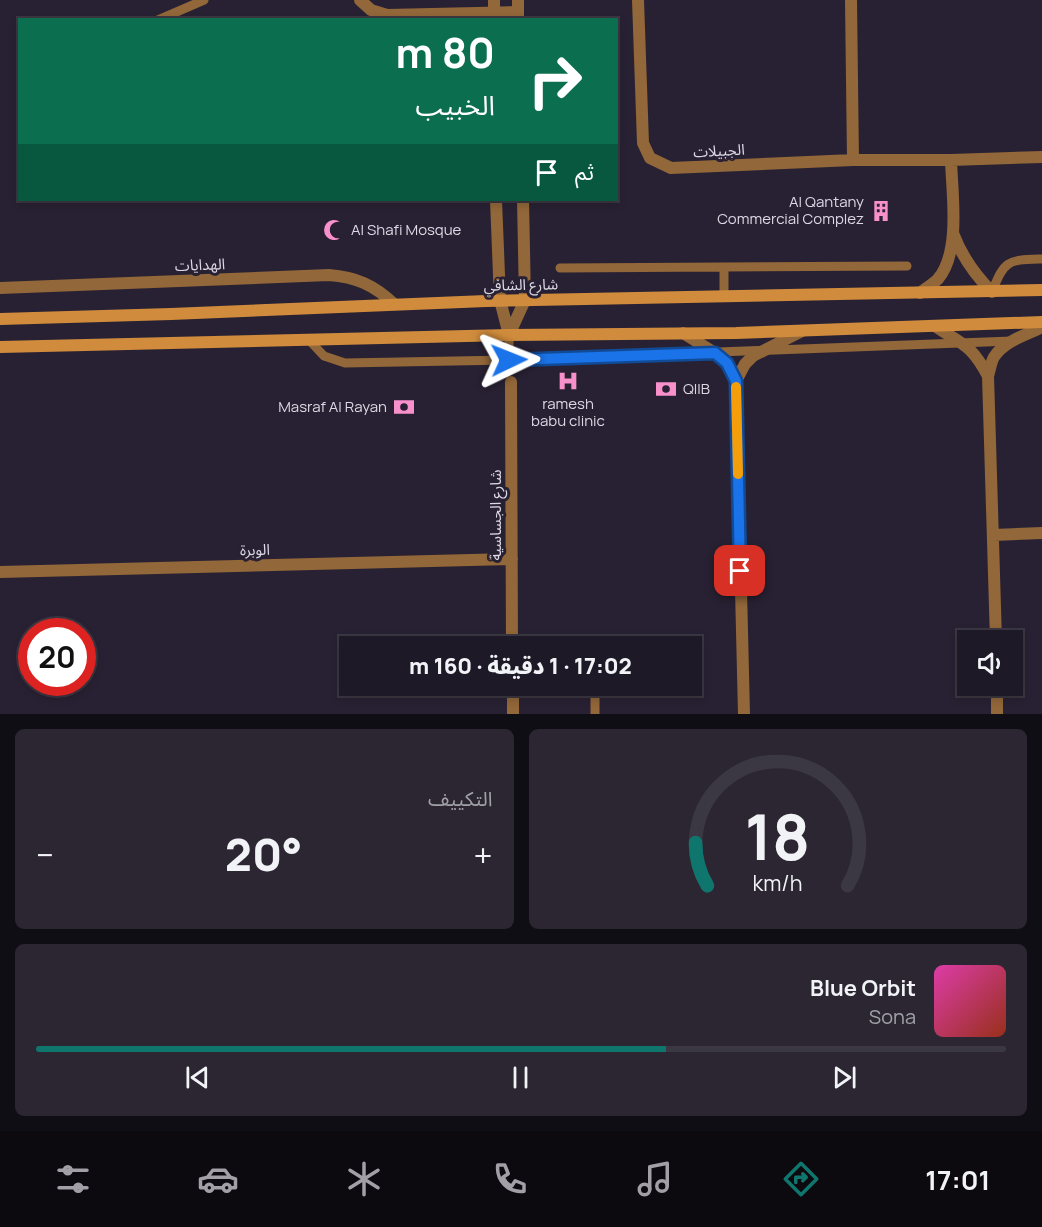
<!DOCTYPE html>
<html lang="ar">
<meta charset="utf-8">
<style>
:root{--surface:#1e1926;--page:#2b2632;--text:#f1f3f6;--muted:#a1a0a7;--line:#3c3843;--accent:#0f766e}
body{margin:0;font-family:Manrope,"Noto Sans Arabic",sans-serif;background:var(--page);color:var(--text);direction:rtl;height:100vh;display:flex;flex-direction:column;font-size:22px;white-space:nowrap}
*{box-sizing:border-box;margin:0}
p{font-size:20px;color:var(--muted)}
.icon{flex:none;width:33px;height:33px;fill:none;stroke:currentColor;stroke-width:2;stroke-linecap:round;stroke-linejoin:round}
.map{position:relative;height:714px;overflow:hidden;direction:ltr}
.side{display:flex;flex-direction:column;gap:15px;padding:15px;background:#100e15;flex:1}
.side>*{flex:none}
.guide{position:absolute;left:18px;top:18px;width:600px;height:183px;border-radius:0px;box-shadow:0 3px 9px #0003,0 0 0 2px var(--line);direction:rtl;background:#0b6e4f;color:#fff;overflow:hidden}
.fabs{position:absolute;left:957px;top:630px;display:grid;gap:12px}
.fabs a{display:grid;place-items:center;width:66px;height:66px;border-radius:0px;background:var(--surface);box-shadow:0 3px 9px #0003,0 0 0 2px var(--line);font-size:30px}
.speed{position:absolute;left:18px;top:618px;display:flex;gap:12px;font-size:30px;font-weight:700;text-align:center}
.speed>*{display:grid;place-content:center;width:78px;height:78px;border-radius:50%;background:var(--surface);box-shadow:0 3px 9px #0003,0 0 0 2px var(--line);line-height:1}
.speed .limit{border:9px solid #d22;background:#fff;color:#111}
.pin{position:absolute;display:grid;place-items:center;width:51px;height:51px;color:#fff;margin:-26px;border-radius:12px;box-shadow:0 3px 9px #0006}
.me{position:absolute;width:66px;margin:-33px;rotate:88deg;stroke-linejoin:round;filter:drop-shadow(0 0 4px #0008)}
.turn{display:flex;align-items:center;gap:21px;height:126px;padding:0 24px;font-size:27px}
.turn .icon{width:78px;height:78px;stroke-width:2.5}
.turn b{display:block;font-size:42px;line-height:51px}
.then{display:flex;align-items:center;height:57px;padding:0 24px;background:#0003;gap:12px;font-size:22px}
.big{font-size:45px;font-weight:800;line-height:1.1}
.side .widget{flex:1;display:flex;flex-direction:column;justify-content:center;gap:9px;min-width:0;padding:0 21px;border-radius:9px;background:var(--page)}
.side .dial{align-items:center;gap:0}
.dial svg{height:156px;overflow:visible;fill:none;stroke:var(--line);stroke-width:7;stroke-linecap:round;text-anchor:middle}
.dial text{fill:var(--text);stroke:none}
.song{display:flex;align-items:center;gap:18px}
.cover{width:72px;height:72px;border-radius:9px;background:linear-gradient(135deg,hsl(320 70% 55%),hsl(10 70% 35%))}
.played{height:6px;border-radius:3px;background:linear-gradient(90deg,var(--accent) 65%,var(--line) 65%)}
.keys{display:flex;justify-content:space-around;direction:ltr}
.heat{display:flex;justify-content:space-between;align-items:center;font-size:33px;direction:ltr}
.side .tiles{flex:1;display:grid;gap:15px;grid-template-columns:1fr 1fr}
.widget:last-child{grid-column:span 2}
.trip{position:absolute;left:339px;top:636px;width:363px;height:60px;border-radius:0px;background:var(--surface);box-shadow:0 3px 9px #0003,0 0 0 2px var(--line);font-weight:800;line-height:60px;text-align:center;direction:rtl}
.tabs{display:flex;height:96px;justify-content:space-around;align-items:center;background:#0c0a0f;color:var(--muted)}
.tabs .icon{width:42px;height:42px}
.tabs .selected{color:var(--accent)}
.tabs b{font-size:27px;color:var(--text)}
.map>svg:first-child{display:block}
</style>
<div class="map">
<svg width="1042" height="714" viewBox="0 0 1042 714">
<rect width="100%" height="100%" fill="#282133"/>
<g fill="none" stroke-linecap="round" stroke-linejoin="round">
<path stroke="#926739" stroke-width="9" d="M158 20 204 0
M724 267V296
M560 268 907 266
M992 292C1005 259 1008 260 1042 259
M509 335V360
M309 340 324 356 345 363 509 360 1012 341
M595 714V692"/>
<path stroke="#926739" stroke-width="12" d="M360 0 371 10 387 15 518 12
M638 0 643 143 650 158 671 168 853 160H951L1042 157
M851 0 853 160
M953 233C962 257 974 274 992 292
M0 288 329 275C356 277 374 285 394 304
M920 293C925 289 933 284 938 279 961 252 952 194 951 160
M935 326C963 345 971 344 988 376 990 370 991 362 994 357 1004 341 1026 335 1042 327
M683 333 715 353 727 363 736 381 744 714
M988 376 996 640
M736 381 745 364 753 356 802 331
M511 382 512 646
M994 535 1042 533
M0 572 512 559
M513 686V714
M997 686V714"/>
<path stroke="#926739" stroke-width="12" d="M494 0V20
M518 0V20
M496 200 500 300 509 335
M509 335 525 300 523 200"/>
<path stroke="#d08c3c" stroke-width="12" d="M0 319 171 314 486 301 1042 290
M0 347 509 335 736 333 1042 322"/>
</g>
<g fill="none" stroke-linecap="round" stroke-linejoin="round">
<defs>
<path id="route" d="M509 360 715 353 727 363 736 381 740 571"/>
</defs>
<use href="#route" stroke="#114b97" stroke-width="15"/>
<use href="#route" stroke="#1a73e8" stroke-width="10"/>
<path stroke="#f59e0b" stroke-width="10" d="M736 387 738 474"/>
</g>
<defs>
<symbol id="building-bare" viewBox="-9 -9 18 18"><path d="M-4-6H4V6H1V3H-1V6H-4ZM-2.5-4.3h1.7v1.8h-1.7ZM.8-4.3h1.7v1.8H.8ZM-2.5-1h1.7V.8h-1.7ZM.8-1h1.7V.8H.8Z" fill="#f890cc" stroke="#282133" stroke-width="2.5" paint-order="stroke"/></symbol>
<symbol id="mosque-bare" viewBox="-9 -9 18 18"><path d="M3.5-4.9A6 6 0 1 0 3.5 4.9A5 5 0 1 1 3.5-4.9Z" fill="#f890cc" stroke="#282133" stroke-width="2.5" paint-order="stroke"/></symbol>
<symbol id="hospital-bare" viewBox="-9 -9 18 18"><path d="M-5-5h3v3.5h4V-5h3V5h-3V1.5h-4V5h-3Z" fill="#f890cc" stroke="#282133" stroke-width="2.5" paint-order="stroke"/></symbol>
<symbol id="bank-bare" viewBox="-9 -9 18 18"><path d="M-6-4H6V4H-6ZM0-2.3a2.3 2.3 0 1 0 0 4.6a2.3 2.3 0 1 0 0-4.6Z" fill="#f890cc" stroke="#282133" stroke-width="2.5" paint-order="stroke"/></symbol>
</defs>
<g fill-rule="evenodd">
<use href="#building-bare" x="866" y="196" width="30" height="30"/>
<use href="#mosque-bare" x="319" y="215" width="30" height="30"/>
<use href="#hospital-bare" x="553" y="366" width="30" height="30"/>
<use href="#bank-bare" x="651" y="374" width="30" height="30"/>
<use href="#bank-bare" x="389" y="392" width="30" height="30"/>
</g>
<g text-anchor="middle" stroke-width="6" stroke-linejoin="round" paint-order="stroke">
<g font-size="15" fill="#dcd8e4" stroke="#282133">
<text transform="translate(719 151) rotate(-3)" y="5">الجبيلات</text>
<text transform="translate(200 265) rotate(-2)" y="5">الهدايات</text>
<text transform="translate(521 285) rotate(-1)" y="5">شارع الشافي</text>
<text transform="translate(496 515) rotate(-90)" y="5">شارع الجساسية</text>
<text transform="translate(255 550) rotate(-1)" y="5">الوبرة</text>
</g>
<g font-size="15" fill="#dcd8e4" stroke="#282133" text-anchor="end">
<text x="864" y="207">Al Qantany<tspan x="864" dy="17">Commercial Complez</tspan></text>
<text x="351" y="235" text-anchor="start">Al Shafi Mosque</text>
<text x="683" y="394" text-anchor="start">QIIB</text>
<text x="568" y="409" text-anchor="middle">ramesh<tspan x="568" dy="17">babu clinic</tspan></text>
<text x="387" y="412">Masraf Al Rayan</text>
</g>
</g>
</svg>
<div class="fabs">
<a><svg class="icon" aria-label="sound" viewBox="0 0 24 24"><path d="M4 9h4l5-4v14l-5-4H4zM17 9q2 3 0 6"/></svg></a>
</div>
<div class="speed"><div class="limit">20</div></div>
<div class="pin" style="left:740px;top:571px;background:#d93025"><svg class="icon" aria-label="arrive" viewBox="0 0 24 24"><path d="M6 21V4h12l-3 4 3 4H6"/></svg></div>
<svg class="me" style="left:509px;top:360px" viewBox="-20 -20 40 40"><path d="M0-17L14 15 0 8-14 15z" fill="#1a73e8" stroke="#fff" stroke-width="4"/></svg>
<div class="trip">17:02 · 1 دقيقة · 160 m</div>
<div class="guide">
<div class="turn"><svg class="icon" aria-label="right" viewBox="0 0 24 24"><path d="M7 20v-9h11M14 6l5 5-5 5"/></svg><div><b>80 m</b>الخبيب</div></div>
<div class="then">ثم<svg class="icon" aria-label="arrive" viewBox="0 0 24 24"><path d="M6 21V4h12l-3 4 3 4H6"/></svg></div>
</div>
</div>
<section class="side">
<div class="tiles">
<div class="widget dial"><svg viewBox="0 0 100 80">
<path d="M14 69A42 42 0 1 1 86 69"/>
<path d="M14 69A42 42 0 0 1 8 47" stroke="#0f766e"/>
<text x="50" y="56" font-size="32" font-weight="700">18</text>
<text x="50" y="72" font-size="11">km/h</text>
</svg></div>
<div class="widget"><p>التكييف</p>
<div class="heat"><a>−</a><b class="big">20°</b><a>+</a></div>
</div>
<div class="widget">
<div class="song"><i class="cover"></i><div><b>Blue Orbit</b><p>Sona</p></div></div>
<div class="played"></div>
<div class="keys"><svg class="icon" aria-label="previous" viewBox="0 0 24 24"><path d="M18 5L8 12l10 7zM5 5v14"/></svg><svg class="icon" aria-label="pause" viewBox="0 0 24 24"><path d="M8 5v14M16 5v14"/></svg><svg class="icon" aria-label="next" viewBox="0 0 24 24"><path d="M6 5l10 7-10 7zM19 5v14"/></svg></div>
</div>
</div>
</section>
<nav class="tabs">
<b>17:01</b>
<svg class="icon selected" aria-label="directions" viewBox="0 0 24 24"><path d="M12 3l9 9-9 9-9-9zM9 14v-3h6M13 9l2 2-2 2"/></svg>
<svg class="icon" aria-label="music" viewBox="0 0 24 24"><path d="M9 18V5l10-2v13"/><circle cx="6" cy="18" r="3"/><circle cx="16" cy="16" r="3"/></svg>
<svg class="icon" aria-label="phone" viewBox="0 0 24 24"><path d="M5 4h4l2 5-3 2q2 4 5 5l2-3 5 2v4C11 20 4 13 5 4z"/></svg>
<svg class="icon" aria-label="climate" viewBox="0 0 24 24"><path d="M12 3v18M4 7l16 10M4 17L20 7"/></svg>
<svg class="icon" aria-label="car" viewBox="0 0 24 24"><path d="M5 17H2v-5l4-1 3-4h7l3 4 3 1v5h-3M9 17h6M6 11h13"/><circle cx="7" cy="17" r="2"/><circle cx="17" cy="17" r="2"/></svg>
<svg class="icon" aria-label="filters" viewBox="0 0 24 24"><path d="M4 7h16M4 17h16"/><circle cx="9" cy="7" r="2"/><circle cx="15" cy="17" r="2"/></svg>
</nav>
